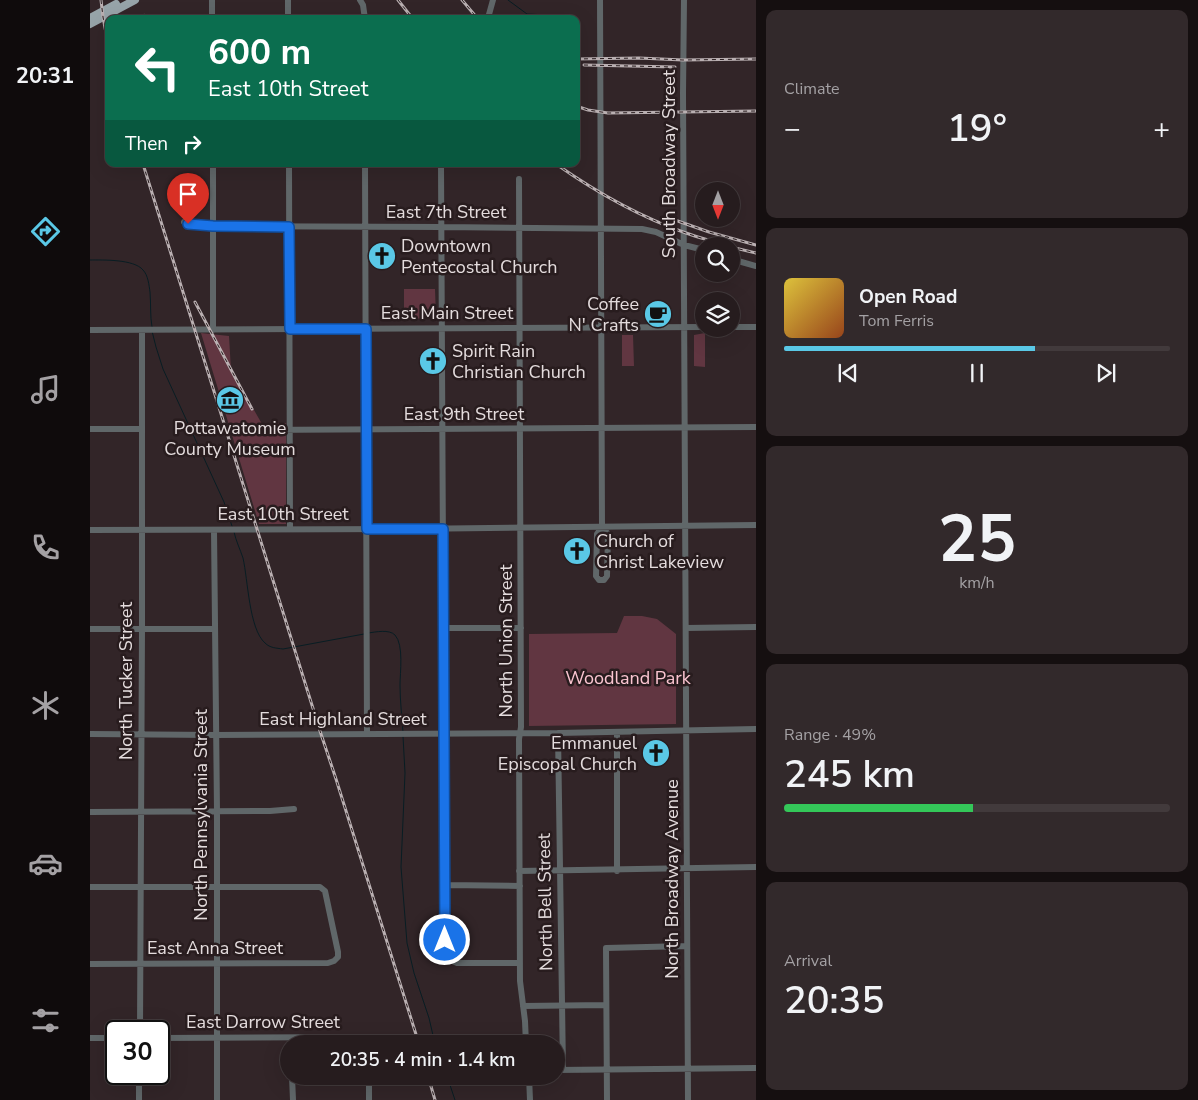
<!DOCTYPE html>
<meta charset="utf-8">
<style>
:root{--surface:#261c1e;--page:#32292b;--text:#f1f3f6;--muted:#a4a1a4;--line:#423a3c;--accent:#5ac8e6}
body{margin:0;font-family:"Nunito Sans",sans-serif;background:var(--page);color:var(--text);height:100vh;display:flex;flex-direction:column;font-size:19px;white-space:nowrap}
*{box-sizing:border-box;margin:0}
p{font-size:16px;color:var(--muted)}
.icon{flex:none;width:28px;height:28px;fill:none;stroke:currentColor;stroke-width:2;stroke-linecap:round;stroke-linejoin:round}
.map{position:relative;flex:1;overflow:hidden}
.sheet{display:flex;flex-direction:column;gap:10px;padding:10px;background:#150f10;width:442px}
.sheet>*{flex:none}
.guide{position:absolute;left:15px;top:15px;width:475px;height:152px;border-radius:10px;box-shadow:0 5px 20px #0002,0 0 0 1px var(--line);background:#0b6e4f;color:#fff;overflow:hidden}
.needle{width:32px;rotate:180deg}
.controls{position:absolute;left:605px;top:182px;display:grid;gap:10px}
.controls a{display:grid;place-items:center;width:45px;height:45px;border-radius:50%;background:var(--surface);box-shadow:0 5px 20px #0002,0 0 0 1px var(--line);font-size:25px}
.speed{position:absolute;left:15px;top:1020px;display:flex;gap:10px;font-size:25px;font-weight:700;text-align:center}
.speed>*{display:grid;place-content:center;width:65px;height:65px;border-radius:50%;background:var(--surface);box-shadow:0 5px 20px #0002,0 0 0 1px var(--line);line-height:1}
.speed .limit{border:2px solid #111;border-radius:8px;background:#fff;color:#111}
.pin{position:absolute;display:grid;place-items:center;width:42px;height:42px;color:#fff;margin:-51px -21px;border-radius:50% 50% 50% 0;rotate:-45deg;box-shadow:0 0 5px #0007}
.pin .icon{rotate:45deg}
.me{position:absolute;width:55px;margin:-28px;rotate:0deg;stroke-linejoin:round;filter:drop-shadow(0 0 4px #0008)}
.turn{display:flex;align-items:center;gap:18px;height:105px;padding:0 20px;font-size:22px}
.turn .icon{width:65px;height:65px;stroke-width:2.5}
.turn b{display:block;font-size:35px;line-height:42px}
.then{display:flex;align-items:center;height:48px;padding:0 20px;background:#0003;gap:10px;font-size:19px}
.big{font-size:38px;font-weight:600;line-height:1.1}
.sheet .card{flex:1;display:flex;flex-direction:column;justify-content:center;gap:8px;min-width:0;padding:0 18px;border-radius:10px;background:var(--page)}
.sheet .dial{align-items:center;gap:0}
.dial b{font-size:65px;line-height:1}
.song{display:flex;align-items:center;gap:15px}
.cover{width:60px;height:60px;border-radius:8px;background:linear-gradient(135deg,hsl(50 70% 55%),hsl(20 70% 35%))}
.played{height:5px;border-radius:2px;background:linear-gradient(90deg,var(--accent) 65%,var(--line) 65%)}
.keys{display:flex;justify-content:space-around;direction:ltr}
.heat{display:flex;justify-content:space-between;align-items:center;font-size:28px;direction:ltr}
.charge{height:8px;border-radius:4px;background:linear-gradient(90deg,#34c759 49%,var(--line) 0)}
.trip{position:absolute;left:190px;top:1035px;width:285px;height:50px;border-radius:25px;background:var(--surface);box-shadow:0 5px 20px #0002,0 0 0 1px var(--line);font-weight:600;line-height:50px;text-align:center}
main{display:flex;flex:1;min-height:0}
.dock{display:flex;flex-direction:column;width:90px;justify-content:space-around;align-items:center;background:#0f0b0c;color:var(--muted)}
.dock .icon{width:35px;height:35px}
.dock .selected{color:var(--accent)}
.dock b{font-size:22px;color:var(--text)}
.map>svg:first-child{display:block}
</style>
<main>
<nav class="dock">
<b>20:31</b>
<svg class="icon selected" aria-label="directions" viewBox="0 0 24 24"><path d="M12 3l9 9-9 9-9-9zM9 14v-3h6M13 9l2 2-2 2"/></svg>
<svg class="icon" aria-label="music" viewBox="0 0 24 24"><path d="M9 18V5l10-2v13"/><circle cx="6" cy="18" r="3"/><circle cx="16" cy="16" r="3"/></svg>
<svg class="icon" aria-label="phone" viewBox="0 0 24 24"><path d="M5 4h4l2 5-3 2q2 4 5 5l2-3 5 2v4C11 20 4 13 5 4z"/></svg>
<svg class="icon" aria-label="climate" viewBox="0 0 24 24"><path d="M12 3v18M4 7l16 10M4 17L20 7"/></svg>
<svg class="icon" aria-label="car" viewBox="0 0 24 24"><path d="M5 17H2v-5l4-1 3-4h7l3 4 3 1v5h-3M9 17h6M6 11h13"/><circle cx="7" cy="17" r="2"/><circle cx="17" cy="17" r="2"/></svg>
<svg class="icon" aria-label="filters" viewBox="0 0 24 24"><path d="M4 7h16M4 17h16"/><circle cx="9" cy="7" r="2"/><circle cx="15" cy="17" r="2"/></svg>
</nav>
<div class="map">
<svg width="666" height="1100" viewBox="0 0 666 1100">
<rect width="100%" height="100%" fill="#322528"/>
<path fill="#613641" d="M314 289H345L346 318 314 319Z
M111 333 139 336 141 370 172 424 196 423V524H169Z
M615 333V367L604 366V335Z
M532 335H543L544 366H532Z
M534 616H552L567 619 586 634V724L439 726V634L527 633Z"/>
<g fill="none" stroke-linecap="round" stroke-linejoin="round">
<path stroke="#081d23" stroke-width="1" d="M418 0 437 14 458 15
M0 260C13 260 44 259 53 270 58 275 59 285 60 292 61 304 60 316 62 327
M62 331 66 347 73 369 134 502 142 526
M144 532C146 541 150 549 153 558 158 580 159 629 175 643 180 648 186 648 193 649L274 634
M278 633C286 632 299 629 305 635 314 645 310 673 310 685 310 701 312 717 313 732
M313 736 315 773 311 867 317 943 324 973 339 1018 345 1044
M357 1076 365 1100"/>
<path stroke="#606769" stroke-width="6" d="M122 0V19
M198 0V19
M270 0 273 5 275 19
M510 0 512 527 507 534 506 576 509 580H514L517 576 518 534 512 527
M594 0 593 93 598 1100
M54 17 55 19
M398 18 403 0
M199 164 200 529
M275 164 277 734
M351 164 355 952 360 960 367 963H430
M429 179 431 727 429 739 430 981 435 1021 436 1044
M94 222 103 224 123 226 352 227 552 229 566 232 594 245 614 250
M641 259 666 266
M641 327H666
M0 330 614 327
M123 330V164
M0 429H52
M153 430 666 427
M0 530 316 529 666 525
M124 530 127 811V1100
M353 628H431
M596 628 666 627
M0 629H125
M527 732V871
M468 733 473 1070
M0 734 125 735 468 733 666 729
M0 812 180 811 204 809
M429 871 666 867
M355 885 430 886
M0 887H230L235 891 248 952V957L244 961 238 963 0 964
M433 1006 516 1005
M50 1031 52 629V330
M0 1038H26
M69 1038 270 1037 278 1040 279 1044
M466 1070 666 1068
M202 1076 203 1100
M439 1076 440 1100
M49 1100V1074
M279 1100V1076
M517 1100 516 948 597 946"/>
<path stroke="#97a4a9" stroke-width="8" d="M0 18 26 4
M0 24 45 0"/>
<defs>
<path id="rail" d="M11 0 13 17 19 49
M308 0 323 19
M372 0 388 19
M486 59 549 58 593 60 666 59
M494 65 585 67
M486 106 498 110 518 113 666 111
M53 164 231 734 246 779 329 1044
M466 164C506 192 550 217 596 233 610 238 625 242 640 246
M582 219 619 232 666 245
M641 247 666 253
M105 302 162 409
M338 1076 345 1100"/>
</defs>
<use href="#rail" stroke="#bab0b2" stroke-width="3"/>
<use href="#rail" stroke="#281c1e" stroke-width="1" stroke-dasharray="4" stroke-linecap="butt"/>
</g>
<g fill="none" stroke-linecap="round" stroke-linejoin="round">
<defs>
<path id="route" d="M98 224 123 226 199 227 200 329H276L277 529H353L355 940"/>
</defs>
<use href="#route" stroke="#114b97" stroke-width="12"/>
<use href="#route" stroke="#1a73e8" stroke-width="9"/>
</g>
<defs>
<symbol id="church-disc" viewBox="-11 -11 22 22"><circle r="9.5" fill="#5ac8e6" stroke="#281c1e"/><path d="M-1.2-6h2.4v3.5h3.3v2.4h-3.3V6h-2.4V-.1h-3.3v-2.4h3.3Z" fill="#111"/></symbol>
<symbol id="cafe-disc" viewBox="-11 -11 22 22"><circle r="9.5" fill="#5ac8e6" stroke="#281c1e"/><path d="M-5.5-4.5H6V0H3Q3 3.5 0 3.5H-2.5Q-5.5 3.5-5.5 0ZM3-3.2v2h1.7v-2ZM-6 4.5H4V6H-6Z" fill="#111"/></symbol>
<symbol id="museum-disc" viewBox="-11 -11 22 22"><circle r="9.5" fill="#5ac8e6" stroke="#281c1e"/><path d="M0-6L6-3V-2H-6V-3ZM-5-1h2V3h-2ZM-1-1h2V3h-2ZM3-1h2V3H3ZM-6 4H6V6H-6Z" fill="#111"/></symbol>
</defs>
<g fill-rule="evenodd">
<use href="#church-disc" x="276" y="240" width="32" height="32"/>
<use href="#cafe-disc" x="552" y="298" width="32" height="32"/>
<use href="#church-disc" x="327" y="345" width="32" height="32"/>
<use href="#museum-disc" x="124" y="384" width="32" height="32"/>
<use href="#church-disc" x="471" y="535" width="32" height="32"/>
<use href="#church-disc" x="550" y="737" width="32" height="32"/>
</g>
<g text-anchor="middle" stroke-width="5" stroke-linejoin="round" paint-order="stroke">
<g font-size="18" fill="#e4dcdd" stroke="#281c1e">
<text transform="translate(579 164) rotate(-90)" y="6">South Broadway Street</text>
<text x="356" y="218">East 7th Street</text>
<text x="357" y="319">East Main Street</text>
<text x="374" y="420">East 9th Street</text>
<text x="193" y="520">East 10th Street</text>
<text transform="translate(416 641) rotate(-90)" y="6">North Union Street</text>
<text transform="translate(36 681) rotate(-90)" y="6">North Tucker Street</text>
<text x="253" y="725">East Highland Street</text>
<text transform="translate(111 815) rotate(-90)" y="6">North Pennsylvania Street</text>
<text transform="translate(582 879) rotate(-90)" y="6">North Broadway Avenue</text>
<text transform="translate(455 902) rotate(-91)" y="6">North Bell Street</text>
<text x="125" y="954">East Anna Street</text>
<text x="173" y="1028">East Darrow Street</text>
</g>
<g font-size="18" fill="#e4dcdd" stroke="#281c1e" text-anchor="start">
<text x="311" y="252">Downtown<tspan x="311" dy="21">Pentecostal Church</tspan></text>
<text x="549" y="310" text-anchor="end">Coffee<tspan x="549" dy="21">N' Crafts</tspan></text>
<text x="362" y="357">Spirit Rain<tspan x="362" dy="21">Christian Church</tspan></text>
<text x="140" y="434" text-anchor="middle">Pottawatomie<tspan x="140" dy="21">County Museum</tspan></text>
<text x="506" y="547">Church of<tspan x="506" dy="21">Christ Lakeview</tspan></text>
<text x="547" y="749" text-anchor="end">Emmanuel<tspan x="547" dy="21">Episcopal Church</tspan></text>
</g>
<g font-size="18" fill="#fbc5d1" stroke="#281c1e">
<text x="538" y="684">Woodland Park</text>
</g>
</g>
</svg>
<div class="controls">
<a><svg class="needle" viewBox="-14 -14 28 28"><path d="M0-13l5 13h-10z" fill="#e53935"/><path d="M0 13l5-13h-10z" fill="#a4a1a4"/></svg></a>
<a><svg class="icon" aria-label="search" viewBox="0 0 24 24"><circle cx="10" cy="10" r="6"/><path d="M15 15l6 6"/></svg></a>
<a><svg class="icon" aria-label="layers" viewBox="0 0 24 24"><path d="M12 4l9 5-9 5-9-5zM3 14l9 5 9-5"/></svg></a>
</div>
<div class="speed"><div class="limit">30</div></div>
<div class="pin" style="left:98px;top:224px;background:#d93025"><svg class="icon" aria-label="arrive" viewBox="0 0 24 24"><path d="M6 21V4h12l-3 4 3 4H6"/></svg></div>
<svg class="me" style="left:355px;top:940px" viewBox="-20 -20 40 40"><circle r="17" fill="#1a73e8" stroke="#fff" stroke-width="3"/><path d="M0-11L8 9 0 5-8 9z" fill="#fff"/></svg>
<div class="trip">20:35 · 4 min · 1.4 km</div>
<div class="guide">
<div class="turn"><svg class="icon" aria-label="left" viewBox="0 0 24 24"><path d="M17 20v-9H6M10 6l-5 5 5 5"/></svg><div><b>600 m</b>East 10th Street</div></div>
<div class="then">Then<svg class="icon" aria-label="right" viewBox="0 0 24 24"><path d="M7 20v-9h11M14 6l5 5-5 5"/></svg></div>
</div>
</div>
<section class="sheet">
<div class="card"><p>Climate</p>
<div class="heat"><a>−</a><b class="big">19°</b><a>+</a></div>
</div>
<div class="card">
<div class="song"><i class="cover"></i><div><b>Open Road</b><p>Tom Ferris</p></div></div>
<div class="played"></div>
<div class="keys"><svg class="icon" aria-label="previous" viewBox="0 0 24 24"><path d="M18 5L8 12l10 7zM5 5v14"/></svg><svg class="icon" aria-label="pause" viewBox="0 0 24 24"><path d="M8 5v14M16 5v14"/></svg><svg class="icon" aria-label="next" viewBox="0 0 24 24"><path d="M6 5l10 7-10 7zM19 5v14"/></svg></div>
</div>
<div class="card dial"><b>25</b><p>km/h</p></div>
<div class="card"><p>Range · 49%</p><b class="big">245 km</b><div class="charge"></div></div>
<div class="card"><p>Arrival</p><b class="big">20:35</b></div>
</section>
</main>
